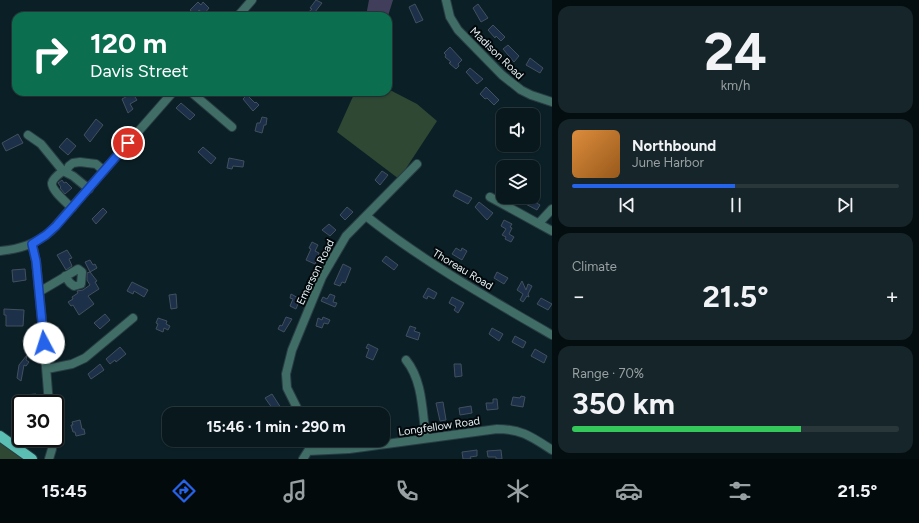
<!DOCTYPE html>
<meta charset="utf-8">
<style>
:root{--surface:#08181c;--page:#162529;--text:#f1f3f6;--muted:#98a0a3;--line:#29373b;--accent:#2563eb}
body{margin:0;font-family:Figtree,sans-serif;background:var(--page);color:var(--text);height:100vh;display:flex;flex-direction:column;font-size:15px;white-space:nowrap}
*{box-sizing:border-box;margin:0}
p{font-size:13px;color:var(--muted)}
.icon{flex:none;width:22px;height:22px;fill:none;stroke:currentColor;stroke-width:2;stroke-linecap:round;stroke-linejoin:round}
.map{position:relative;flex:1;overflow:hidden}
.sheet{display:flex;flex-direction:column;gap:6px;padding:6px;background:#040d0f;width:367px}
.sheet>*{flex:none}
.top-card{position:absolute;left:12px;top:12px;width:380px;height:84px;border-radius:12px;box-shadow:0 1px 3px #0004,0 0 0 1px var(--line);background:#0b6e4f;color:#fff;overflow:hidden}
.tools{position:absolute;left:496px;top:108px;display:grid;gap:8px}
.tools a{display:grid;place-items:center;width:44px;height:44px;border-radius:8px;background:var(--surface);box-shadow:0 1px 3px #0004,0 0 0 1px var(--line);font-size:20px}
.speed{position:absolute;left:12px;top:395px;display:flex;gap:8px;font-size:20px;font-weight:700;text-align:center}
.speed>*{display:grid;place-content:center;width:52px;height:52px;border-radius:50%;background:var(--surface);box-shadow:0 1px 3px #0004,0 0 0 1px var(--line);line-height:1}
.speed .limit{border:2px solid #111;border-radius:6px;background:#fff;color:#111}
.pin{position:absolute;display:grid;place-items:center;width:34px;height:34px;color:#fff;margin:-17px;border:2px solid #fff;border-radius:50%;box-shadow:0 1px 4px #0007}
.me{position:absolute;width:44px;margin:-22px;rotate:355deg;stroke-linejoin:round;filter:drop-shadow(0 0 3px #0008)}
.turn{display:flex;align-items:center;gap:14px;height:84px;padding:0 12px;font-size:18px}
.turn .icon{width:52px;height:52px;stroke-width:2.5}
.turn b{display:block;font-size:28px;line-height:34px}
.big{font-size:30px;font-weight:700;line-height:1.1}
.sheet .card{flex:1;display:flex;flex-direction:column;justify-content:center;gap:6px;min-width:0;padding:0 14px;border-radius:12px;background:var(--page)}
.sheet .dial{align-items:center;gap:0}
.dial b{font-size:52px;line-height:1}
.song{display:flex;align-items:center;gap:12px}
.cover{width:48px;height:48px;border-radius:6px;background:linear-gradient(135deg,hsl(30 70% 55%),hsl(30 70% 35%))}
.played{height:4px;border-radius:2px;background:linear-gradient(90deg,var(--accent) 50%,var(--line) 50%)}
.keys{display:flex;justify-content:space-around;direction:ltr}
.heat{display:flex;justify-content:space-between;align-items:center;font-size:22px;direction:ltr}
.charge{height:6px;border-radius:3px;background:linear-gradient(90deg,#34c759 70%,var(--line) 0)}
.trip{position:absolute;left:162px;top:407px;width:228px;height:40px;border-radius:12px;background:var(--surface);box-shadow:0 1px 3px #0004,0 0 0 1px var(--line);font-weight:700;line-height:40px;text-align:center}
.menu{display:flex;height:64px;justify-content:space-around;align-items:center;background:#030a0b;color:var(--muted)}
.menu .icon{width:28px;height:28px}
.menu .on{color:var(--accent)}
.menu b{font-size:18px;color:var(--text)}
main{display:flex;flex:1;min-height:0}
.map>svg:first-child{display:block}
</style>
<main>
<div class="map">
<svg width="552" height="459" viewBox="0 0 552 459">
<rect width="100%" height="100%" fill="#0b2026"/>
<path fill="#2e4834" d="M388 89 417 104 437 121 399 179 337 132 355 92H388Z
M0 436 31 459H0Z"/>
<path fill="#413e5c" d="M369 0H393L388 16H366Z"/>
<path fill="#1c3049" stroke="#434f5e" d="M316 0 322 3 315 12 317 13 313 16H304L312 9 310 8Z
M198 2 201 5 203 2 209 8 204 14 199 10 196 15 190 10Z
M415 4 423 20 416 23 409 7Z
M478 4 488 18 481 22 473 8Z
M493 25 505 37 501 41 496 36 495 38 488 30Z
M508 45 519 56 514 62 503 49Z
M450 47 462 60 458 64 459 66 456 69 449 63 451 62 445 57 446 55 444 53Z
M530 58 543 68 540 73 526 65Z
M470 68 483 79 477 84 466 72Z
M486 87 499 100 494 105 487 98 485 99 480 94Z
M135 92 138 96 135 97 137 100 130 104 133 109 128 113 122 99Z
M247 95 255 103 256 102 259 105 253 111 243 99Z
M181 103 195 115 190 120 176 108Z
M262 117 267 118 266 125H264L262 133 255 131 257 123H260Z
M96 119 103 125 90 142 84 135Z
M18 134 23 143 6 151 2 143Z
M67 138 76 146 68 155 59 147Z
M203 147 216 158 211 164 198 152Z
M229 158 244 161 243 167 233 166 232 169 227 168Z
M382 171 388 175 380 185 375 180Z
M62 180 64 183 66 182 72 188 65 194 60 188 61 187 58 183Z
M456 190 472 198 468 204 453 196Z
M522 197H526L540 205 537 210 520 201Z
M479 202 493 213 487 220 475 207Z
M347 207 353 212 345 220 340 215Z
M103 208 107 212 96 224 92 219Z
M504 220 512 224 510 227 512 228 509 234 514 237 511 242 505 239 506 237 502 235 506 229 501 226Z
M329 224 336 230 330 236 322 230Z
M312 242 318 245 315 251 319 253 315 264 306 260 311 249 309 248Z
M456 248 461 251 462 248 467 251 462 260 452 254Z
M67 250 72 258 69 259 72 266 66 270 57 255Z
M386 256 398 265 394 270 382 261Z
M90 260 93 265 95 264 97 268 90 272 97 281 95 282 99 289 88 296 94 304 79 315 73 305 71 306 68 302 73 299 72 297 78 293 77 291 83 290 90 285 87 280V273L90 272 85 262Z
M343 264 351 268 345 283 342 282 340 286 334 284Z
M25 269 26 280 13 282 12 270Z
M497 272 508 278 504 284 494 278Z
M522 281 526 290 528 284 532 286 528 294 529 297 527 296 523 302 520 300 523 294 517 290Z
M132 282 148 290 144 297 134 291 133 294 127 291Z
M428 288 437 293 434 299 428 296 427 299 423 297Z
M176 294 177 308 171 309 169 295Z
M291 294 300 299 296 309 290 306 293 299 290 298Z
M330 294 335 296 333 302 337 303 335 307 321 301 323 297 327 299Z
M452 297 464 303 458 313 454 310 456 307 449 303Z
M541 298 552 304 548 310 537 304Z
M4 309 24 310 23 326H6V315H4Z
M105 314 110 320 100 329 94 323Z
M286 317 292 319 284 332 278 329 280 325 282 326Z
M323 317 330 320 328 324 324 323 322 328 316 326 318 318 322 320Z
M158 318 167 321 166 324 170 326 168 330 164 328 163 332 156 329 158 324 156 323Z
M410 326 416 328 414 331 420 333 418 340 406 336Z
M492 328 503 334 499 341 489 334Z
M515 336 526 342 523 348 512 342Z
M368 344 378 349 373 360 366 357 369 349 366 348Z
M120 347 126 354 116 362 115 360 110 364 106 359Z
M535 349 547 356 544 363 531 356Z
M27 355 26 360 29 362 26 366 24 365 21 381 17 378 19 365Z
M100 364 104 370 91 379 88 374Z
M454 364H461L462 376 455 377Z
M36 394V404H29V400L24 401V395Z
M272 394 281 408 275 412 265 398Z
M521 396 525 397 523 407 511 405 513 397 520 398Z
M493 399H497L498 409 487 410 486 403H493Z
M443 402 446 420 440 421 436 403Z
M471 406 472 413 460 415 459 408Z
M80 420 82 429H84L85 434 76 436 75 432H73L71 425H73L72 422Z
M477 450V456L470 457 471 459H463L462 452Z
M501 450 502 459H496V457H488L487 451Z"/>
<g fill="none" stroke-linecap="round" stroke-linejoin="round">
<defs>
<path id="minor" d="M446 0 450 17 458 30 502 75 521 90 531 95 552 102
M238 16 252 0
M191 92 232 127
M28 135 41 144 63 171 73 176 89 189
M63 171C59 174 53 178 52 183 51 190 67 203 72 208
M66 172 69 166 73 163 80 162 96 164 104 171
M490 197 552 231
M366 216C424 262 488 298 552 335
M539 223 552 209
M32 244 36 261 43 330 49 404
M0 251C20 249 36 244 51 231L173 92
M39 292 78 269 82 272 81 284 74 286 70 283 65 276
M406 360C423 381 422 411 426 438
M47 369 72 364 85 358 133 318
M300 414 287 388 286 374 292 350 322 277 346 236 417 164
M308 451 311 445 312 440
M49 459 52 449 51 438
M303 459 308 451 349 449 497 429C522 429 532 437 552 450"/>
<path id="major" d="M0 436 32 459"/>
</defs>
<use href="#minor" stroke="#293d43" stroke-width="10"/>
<use href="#major" stroke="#293d43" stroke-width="12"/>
<use href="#minor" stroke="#416d67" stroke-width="8"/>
<use href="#major" stroke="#5cbfb4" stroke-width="10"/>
</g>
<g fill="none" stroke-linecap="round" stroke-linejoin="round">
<defs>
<path id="route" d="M44 343 36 261 32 244 46 235 56 226 128 143"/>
</defs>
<use href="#route" stroke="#184099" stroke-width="10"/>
<use href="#route" stroke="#2563eb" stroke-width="7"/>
</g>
<g text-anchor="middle" stroke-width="4" stroke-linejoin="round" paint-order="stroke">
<g font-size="11" fill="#e3eff4" stroke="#03080b">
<text transform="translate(497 53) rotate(44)" y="4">Madison Road</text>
<text transform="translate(463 269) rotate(31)" y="4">Thoreau Road</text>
<text transform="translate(315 272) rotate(-64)" y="4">Emerson Road</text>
<text transform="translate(439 426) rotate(-8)" y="4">Longfellow Road</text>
</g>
</g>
</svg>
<div class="tools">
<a><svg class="icon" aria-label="sound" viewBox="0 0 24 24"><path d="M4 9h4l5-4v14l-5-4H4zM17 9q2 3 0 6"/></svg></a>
<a><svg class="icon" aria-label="layers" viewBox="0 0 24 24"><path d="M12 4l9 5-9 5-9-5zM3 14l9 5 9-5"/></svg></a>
</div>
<div class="speed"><div class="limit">30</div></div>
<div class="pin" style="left:128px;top:143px;background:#d93025"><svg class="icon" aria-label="arrive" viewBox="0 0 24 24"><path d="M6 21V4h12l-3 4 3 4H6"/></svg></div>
<svg class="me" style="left:44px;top:343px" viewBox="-20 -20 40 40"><circle r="19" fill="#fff"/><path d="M0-13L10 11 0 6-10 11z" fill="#2563eb"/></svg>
<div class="trip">15:46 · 1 min · 290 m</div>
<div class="top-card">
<div class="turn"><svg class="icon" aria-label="right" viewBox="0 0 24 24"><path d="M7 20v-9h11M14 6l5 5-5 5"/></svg><div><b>120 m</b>Davis Street</div></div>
</div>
</div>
<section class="sheet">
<div class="card dial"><b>24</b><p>km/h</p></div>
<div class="card">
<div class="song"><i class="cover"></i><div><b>Northbound</b><p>June Harbor</p></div></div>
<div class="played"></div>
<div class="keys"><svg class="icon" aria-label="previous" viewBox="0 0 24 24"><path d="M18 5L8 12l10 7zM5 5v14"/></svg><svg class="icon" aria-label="pause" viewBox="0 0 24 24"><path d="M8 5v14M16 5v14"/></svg><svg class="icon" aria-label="next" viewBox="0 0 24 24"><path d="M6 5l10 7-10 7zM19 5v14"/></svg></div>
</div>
<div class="card"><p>Climate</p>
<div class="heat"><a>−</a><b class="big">21.5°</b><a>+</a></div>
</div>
<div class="card"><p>Range · 70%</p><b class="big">350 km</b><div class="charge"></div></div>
</section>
</main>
<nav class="menu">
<b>15:45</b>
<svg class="icon on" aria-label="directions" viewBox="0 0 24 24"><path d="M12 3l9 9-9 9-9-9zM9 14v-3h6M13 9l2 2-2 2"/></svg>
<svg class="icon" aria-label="music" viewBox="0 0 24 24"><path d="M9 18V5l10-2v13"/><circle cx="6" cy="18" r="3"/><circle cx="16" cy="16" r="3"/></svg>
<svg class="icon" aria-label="phone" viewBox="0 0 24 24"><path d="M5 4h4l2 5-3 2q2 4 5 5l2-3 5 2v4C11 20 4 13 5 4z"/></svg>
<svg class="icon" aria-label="climate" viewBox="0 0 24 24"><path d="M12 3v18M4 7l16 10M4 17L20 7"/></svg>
<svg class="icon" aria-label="car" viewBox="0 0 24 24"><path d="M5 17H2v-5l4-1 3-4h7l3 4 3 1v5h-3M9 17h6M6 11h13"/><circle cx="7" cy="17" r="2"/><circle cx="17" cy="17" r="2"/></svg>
<svg class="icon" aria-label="filters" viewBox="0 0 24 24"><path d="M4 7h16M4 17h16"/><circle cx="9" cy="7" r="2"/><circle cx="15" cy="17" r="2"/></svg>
<b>21.5°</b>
</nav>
